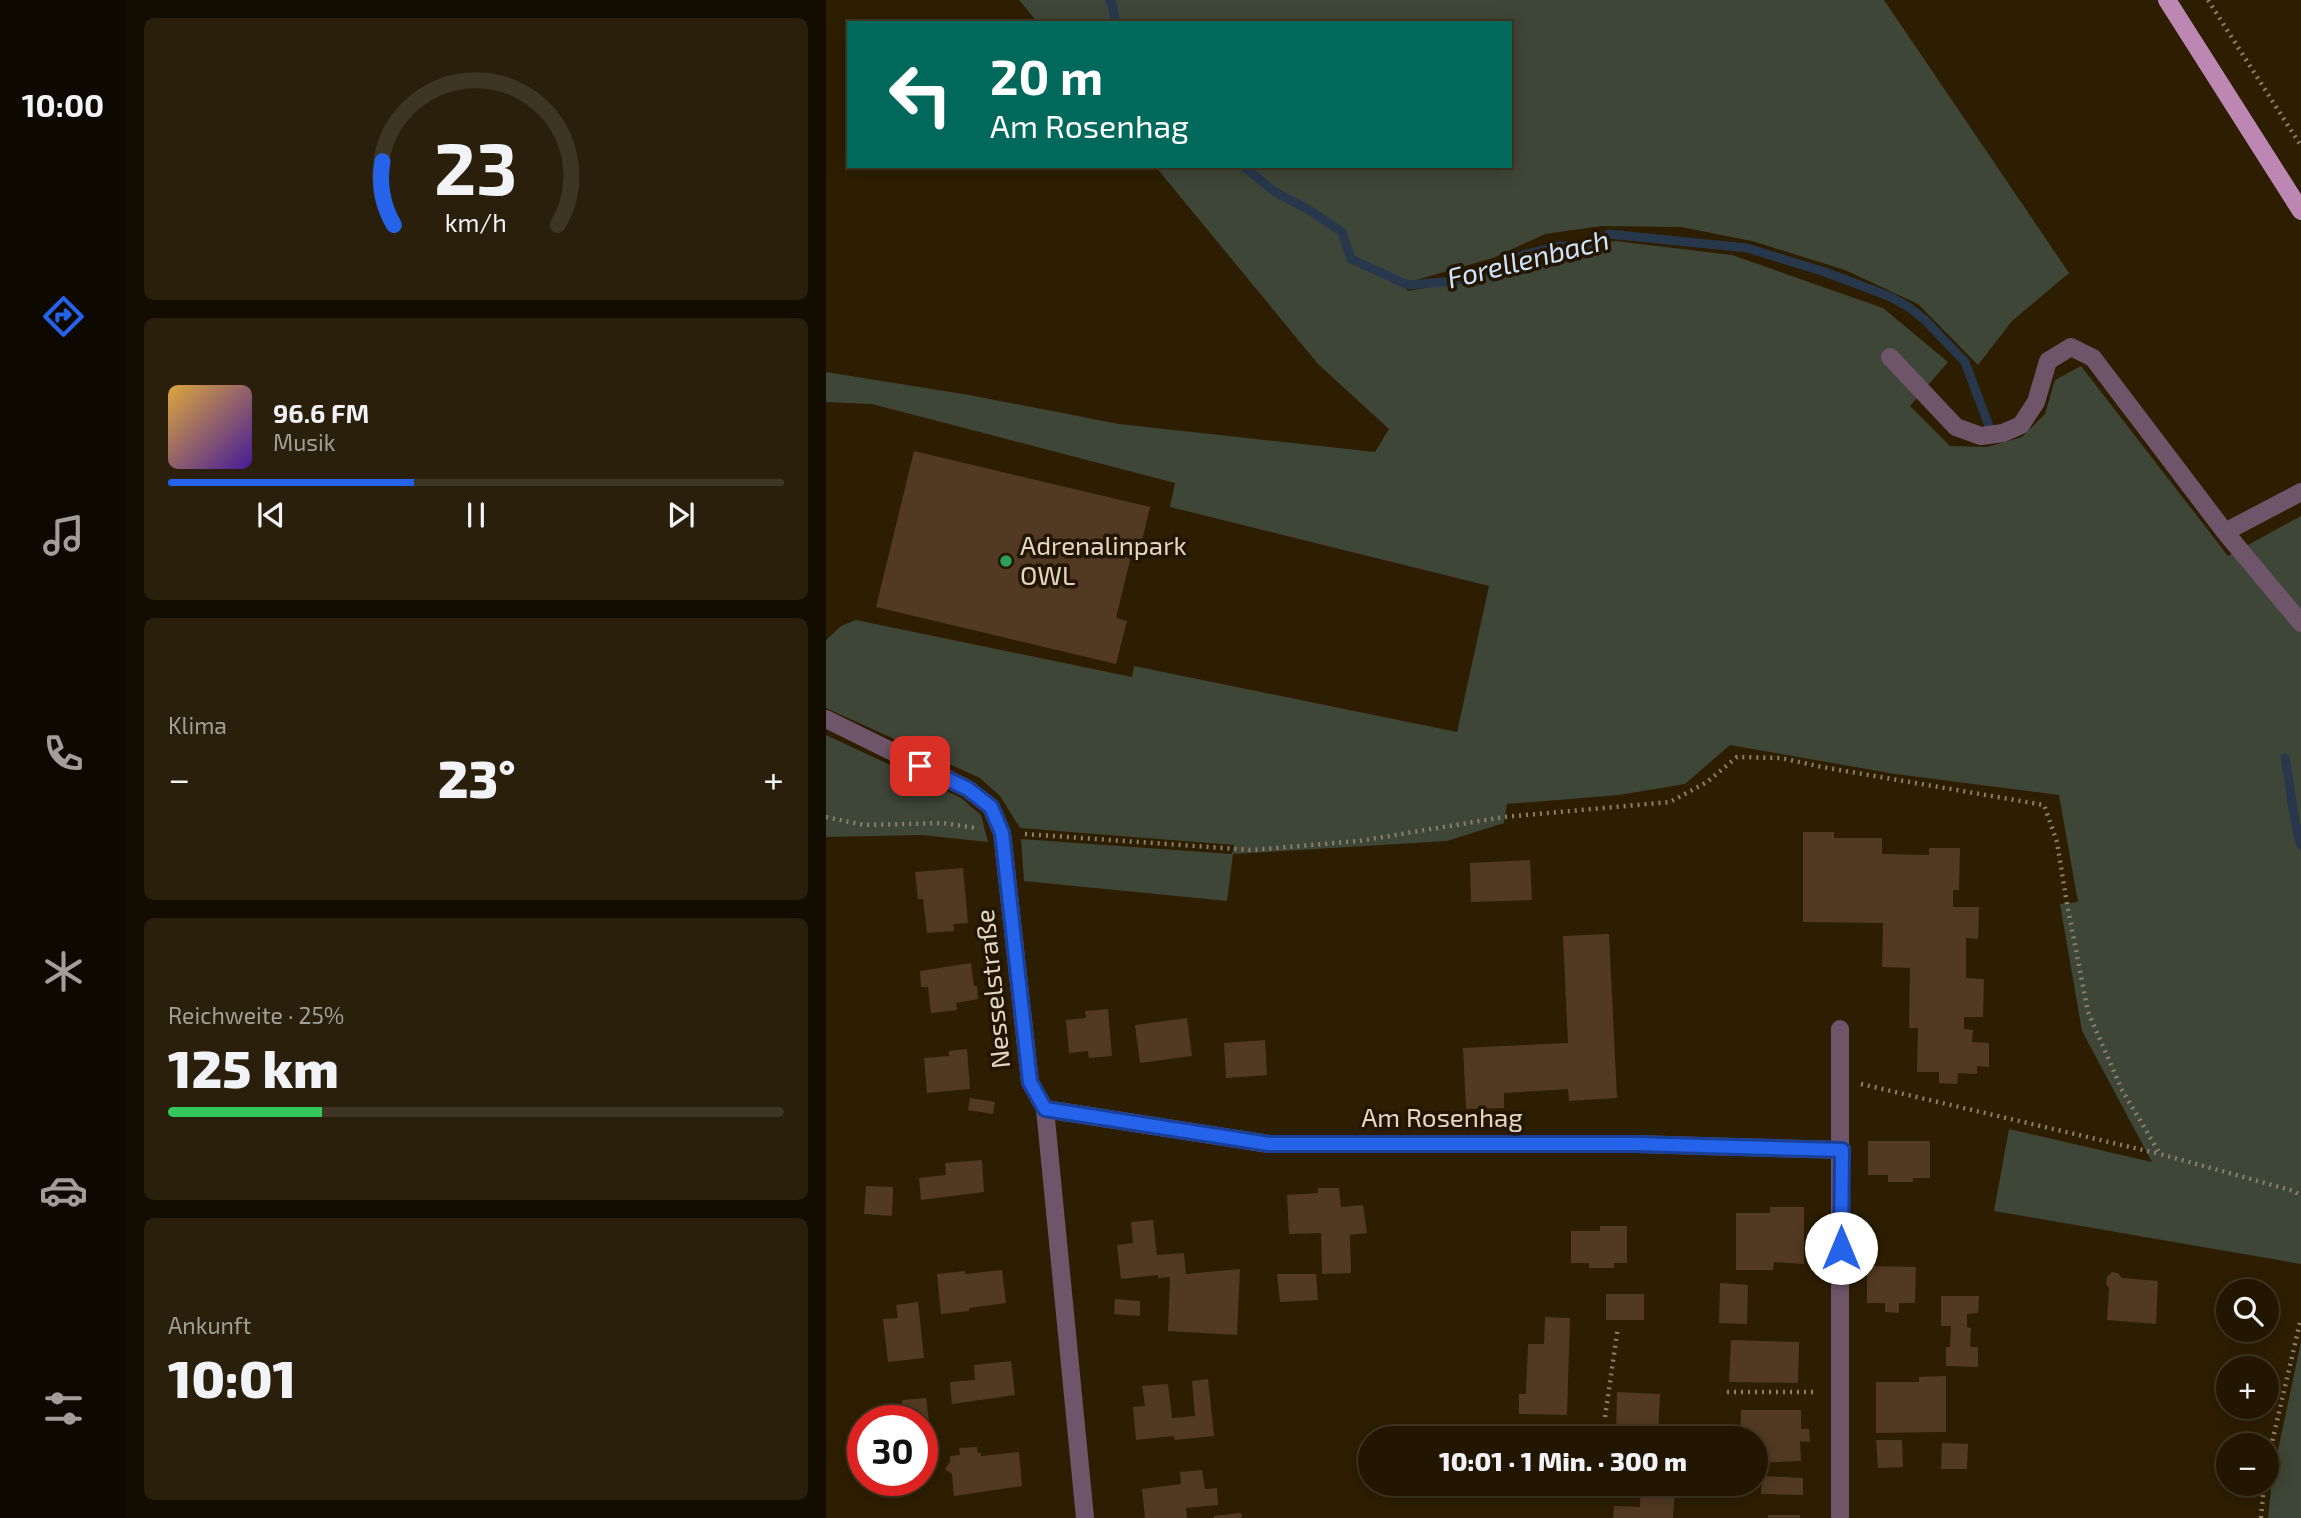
<!DOCTYPE html>
<html lang="de">
<meta charset="utf-8">
<style>
:root{--surface:#221601;--page:#2a1f0b;--text:#f1f3f6;--muted:#a29f99;--line:#3f3523;--accent:#2563eb}
body{margin:0;font-family:"Exo 2",sans-serif;background:var(--page);color:var(--text);height:100vh;display:flex;flex-direction:column;font-size:26px;white-space:nowrap}
*{box-sizing:border-box;margin:0}
p{font-size:23px;color:var(--muted)}
.icon{flex:none;width:38px;height:38px;fill:none;stroke:currentColor;stroke-width:2;stroke-linecap:round;stroke-linejoin:round}
.map{position:relative;flex:1;overflow:hidden}
.sheet{display:flex;flex-direction:column;gap:18px;padding:18px;background:#130c01;width:700px}
.sheet>*{flex:none}
.hud{position:absolute;left:21px;top:21px;width:665px;height:147px;border-radius:0px;box-shadow:0 4px 18px #0003,0 0 0 2px var(--line);background:#00695c;color:#fff;overflow:hidden}
.buttons{position:absolute;left:1390px;top:1279px;display:grid;gap:14px}
.buttons a{display:grid;place-items:center;width:63px;height:63px;border-radius:50%;background:var(--surface);box-shadow:0 4px 18px #0003,0 0 0 2px var(--line);font-size:35px}
.speed{position:absolute;left:21px;top:1405px;display:flex;gap:14px;font-size:35px;font-weight:700;text-align:center}
.speed>*{display:grid;place-content:center;width:91px;height:91px;border-radius:50%;background:var(--surface);box-shadow:0 4px 18px #0003,0 0 0 2px var(--line);line-height:1}
.speed .limit{border:10px solid #d22;background:#fff;color:#111}
.pin{position:absolute;display:grid;place-items:center;width:60px;height:60px;color:#fff;margin:-30px;border-radius:14px;box-shadow:0 4px 10px #0006}
.me{position:absolute;width:77px;margin:-38px;rotate:0deg;stroke-linejoin:round;filter:drop-shadow(0 0 5px #0008)}
.turn{display:flex;align-items:center;gap:24px;height:147px;padding:0 28px;font-size:32px}
.turn .icon{width:91px;height:91px;stroke-width:2.5}
.turn b{display:block;font-size:49px;line-height:60px}
.big{font-size:52px;font-weight:800;line-height:1.1}
.sheet .tile{flex:1;display:flex;flex-direction:column;justify-content:center;gap:10px;min-width:0;padding:0 24px;border-radius:10px;background:var(--page)}
.sheet .dial{align-items:center;gap:0}
.dial svg{height:182px;overflow:visible;fill:none;stroke:var(--line);stroke-width:7;stroke-linecap:round;text-anchor:middle}
.dial text{fill:var(--text);stroke:none}
.song{display:flex;align-items:center;gap:21px}
.cover{width:84px;height:84px;border-radius:10px;background:linear-gradient(135deg,hsl(40 70% 55%),hsl(260 70% 35%))}
.played{height:7px;border-radius:4px;background:linear-gradient(90deg,var(--accent) 40%,var(--line) 40%)}
.keys{display:flex;justify-content:space-around;direction:ltr}
.heat{display:flex;justify-content:space-between;align-items:center;font-size:38px;direction:ltr}
.charge{height:10px;border-radius:5px;background:linear-gradient(90deg,#34c759 25%,var(--line) 0)}
.trip{position:absolute;left:532px;top:1426px;width:410px;height:70px;border-radius:35px;background:var(--surface);box-shadow:0 4px 18px #0003,0 0 0 2px var(--line);font-weight:800;line-height:70px;text-align:center}
main{display:flex;flex:1;min-height:0}
.dock{display:flex;flex-direction:column;width:126px;justify-content:space-around;align-items:center;background:#0e0900;color:var(--muted)}
.dock .icon{width:49px;height:49px}
.dock .current{color:var(--accent)}
.dock b{font-size:32px;color:var(--text)}
.map>svg:first-child{display:block}
</style>
<main>
<nav class="dock">
<b>10:00</b>
<svg class="icon current" aria-label="directions" viewBox="0 0 24 24"><path d="M12 3l9 9-9 9-9-9zM9 14v-3h6M13 9l2 2-2 2"/></svg>
<svg class="icon" aria-label="music" viewBox="0 0 24 24"><path d="M9 18V5l10-2v13"/><circle cx="6" cy="18" r="3"/><circle cx="16" cy="16" r="3"/></svg>
<svg class="icon" aria-label="phone" viewBox="0 0 24 24"><path d="M5 4h4l2 5-3 2q2 4 5 5l2-3 5 2v4C11 20 4 13 5 4z"/></svg>
<svg class="icon" aria-label="climate" viewBox="0 0 24 24"><path d="M12 3v18M4 7l16 10M4 17L20 7"/></svg>
<svg class="icon" aria-label="car" viewBox="0 0 24 24"><path d="M5 17H2v-5l4-1 3-4h7l3 4 3 1v5h-3M9 17h6M6 11h13"/><circle cx="7" cy="17" r="2"/><circle cx="17" cy="17" r="2"/></svg>
<svg class="icon" aria-label="filters" viewBox="0 0 24 24"><path d="M4 7h16M4 17h16"/><circle cx="9" cy="7" r="2"/><circle cx="15" cy="17" r="2"/></svg>
</nav>
<section class="sheet">
<div class="tile dial"><svg viewBox="0 0 100 80">
<path d="M14 69A42 42 0 1 1 86 69"/>
<path d="M14 69A42 42 0 0 1 9 41" stroke="#2563eb"/>
<text x="50" y="56" font-size="32" font-weight="700">23</text>
<text x="50" y="72" font-size="11">km/h</text>
</svg></div>
<div class="tile">
<div class="song"><i class="cover"></i><div><b>96.6 FM</b><p>Musik</p></div></div>
<div class="played"></div>
<div class="keys"><svg class="icon" aria-label="previous" viewBox="0 0 24 24"><path d="M18 5L8 12l10 7zM5 5v14"/></svg><svg class="icon" aria-label="pause" viewBox="0 0 24 24"><path d="M8 5v14M16 5v14"/></svg><svg class="icon" aria-label="next" viewBox="0 0 24 24"><path d="M6 5l10 7-10 7zM19 5v14"/></svg></div>
</div>
<div class="tile"><p>Klima</p>
<div class="heat"><a>−</a><b class="big">23°</b><a>+</a></div>
</div>
<div class="tile"><p>Reichweite · 25%</p><b class="big">125 km</b><div class="charge"></div></div>
<div class="tile"><p>Ankunft</p><b class="big">10:01</b></div>
</section>
<div class="map">
<svg width="1475" height="1518" viewBox="0 0 1475 1518">
<rect width="100%" height="100%" fill="#2d1e01"/>
<path fill="#3e4637" d="M193 0H1058L1243 273 1186 321 1152 365 1092 304 1019 270 926 241 855 227 775 226 719 234 667 258 576 284 582 291 640 280 732 251 789 241 906 255 1057 308 1122 362 1084 406 1124 446 1161 447 1196 437 1219 414 1229 380 1255 366 1402 556 1475 516V1264L1168 1211 1183 1129 1326 1162 1256 1031 1234 904 1252 902 1233 795 1069 774 904 745 859 784 793 795 681 804 678 823 621 841 407 854 401 901 198 881 195 839 406 854 408 845 194 828 174 796 154 778 0 708V640L15 626 30 620 306 677 308 666 631 732 663 586 344 507 349 483 46 404 0 402V372L143 395 293 424 549 452 563 429 492 364 329 166H684V23H212Z
M0 735 135 798 155 815 162 842 96 835 0 837Z
M1475 1342V1518H1442L1446 1478Z"/>
<g fill="none" stroke-linecap="round" stroke-linejoin="round">
<path stroke="#27384d" stroke-width="9" d="M283 0 286 4 290 23
M417 166 449 192 483 210 516 232 525 259 582 285 629 281 698 255 733 246H758L783 234 921 248 999 272 1065 297 1084 308 1099 320 1139 362 1163 426
M1459 758C1465 787 1466 817 1475 845"/>
</g>
<path fill="#523923" d="M88 451 324 507 314 549 307 548 290 618 301 621 290 664 50 607Z
M977 832H1008V838H1056V854L1103 855V848H1134L1133 890H1127V907H1153L1152 939 1140 938V978L1158 979 1157 1017H1138V1029L1147 1030 1146 1042 1163 1043V1067L1151 1066V1074L1132 1073 1131 1084 1113 1083V1072H1091L1092 1028H1083L1084 968 1056 967 1057 923 977 922Z
M704 860 706 900 645 902 644 863Z
M137 868 142 923 127 924 128 931 101 933 97 899H92L89 872Z
M783 934 791 1098 743 1101 742 1089 678 1093V1108L640 1109 637 1048 742 1043 737 936Z
M145 963 148 986H151L152 999 130 1003 131 1010 105 1013 102 987H95L94 971Z
M282 1009 286 1056 263 1058 262 1051 243 1053 240 1020 260 1018 259 1011Z
M361 1018 366 1056 314 1063 309 1025Z
M439 1040 441 1075 400 1078 398 1043Z
M141 1049 144 1089 101 1093 98 1058 123 1056V1051Z
M144 1098 169 1102 167 1114 142 1110Z
M1042 1141H1104V1178H1087V1182H1062V1175H1042Z
M156 1160 158 1192 95 1200 93 1178 120 1175 119 1163Z
M40 1186 67 1187 66 1216 38 1214Z
M492 1188H513L515 1207 537 1205 541 1233 524 1235 525 1273 496 1274 495 1233 463 1234 461 1195 492 1193Z
M944 1207H978V1264L948 1262 947 1270H910V1213H944Z
M327 1220 331 1255 358 1253 360 1274 414 1269 411 1335 342 1331 344 1277 332 1278V1275L295 1279 291 1245 307 1243 305 1222Z
M774 1226H801V1263H788V1268H763V1263H745V1231H774Z
M1041 1266 1090 1267 1089 1303H1073V1313L1059 1312V1303H1041Z
M176 1270 180 1303 143 1308V1311L115 1314 111 1274 139 1271V1274Z
M1286 1272 1292 1273 1296 1278 1332 1281 1330 1324 1281 1320 1283 1288 1280 1284 1281 1277Z
M451 1274H490L492 1300 454 1302Z
M894 1283 922 1285 921 1324 893 1323Z
M780 1294H818V1320H780Z
M1115 1296H1153L1152 1313 1141 1314V1327L1145 1328 1144 1347H1152V1367L1120 1366V1347H1124L1125 1326H1115Z
M289 1299 314 1301V1316L288 1314Z
M92 1302 98 1358 62 1362 57 1319 72 1318 70 1305Z
M719 1317 744 1318 741 1415 693 1414V1394H700L702 1344H718Z
M905 1340 973 1342 972 1383 903 1382Z
M185 1361 189 1395 126 1404 124 1382 149 1380 148 1365Z
M1120 1376V1432L1050 1433V1382H1093V1377Z
M382 1379 388 1436 348 1440V1436L310 1440 307 1407 319 1406 316 1386 342 1384 346 1418 369 1416 366 1381Z
M791 1392 834 1394 832 1438H790Z
M100 1398 107 1451 96 1452V1421H78L76 1400Z
M915 1410H975V1429H983L984 1442 974 1441 975 1461 930 1463 929 1438H914Z
M1050 1440H1076L1077 1467 1052 1468Z
M1116 1443 1142 1444 1141 1469H1115Z
M151 1447 152 1453H155V1456L193 1452 196 1486 128 1496 126 1474 119 1469 124 1462V1456L134 1455 133 1448Z
M376 1470 379 1489 391 1488 392 1505 360 1508 361 1518H319L316 1489 355 1484 354 1472Z
M936 1476 977 1478V1495L935 1494Z
M815 1484H849L847 1518H787L788 1506 814 1507Z
M415 1513 416 1518H388V1516Z
M942 1515H974V1518H942Z"/>
<g fill="none" stroke-linecap="round" stroke-linejoin="round">
<path stroke="#8c7f69" stroke-width="4.5" stroke-dasharray="2 5" stroke-linecap="butt" d="M1382 0 1475 146
M0 817 38 825 117 823 149 828
M199 834 426 850 533 841 678 817 844 802 881 782 911 757 955 758 996 767 1218 805 1231 842 1241 904 1262 1012 1296 1090 1334 1154 1468 1191 1475 1196
M1035 1084 1334 1154
M901 1392H991
M779 1417 792 1327
M1440 1468 1475 1318
M1435 1518 1438 1484"/>
<path stroke="#6f556a" stroke-width="18" d="M1064 357 1130 427 1155 436 1177 433 1195 425 1210 402 1222 361 1245 347 1267 358 1399 532 1475 492
M1399 532 1475 623
M0 719 142 789 165 807 176 833 204 1082 219 1109 259 1518
M219 1109 443 1144H809L1016 1150
M1014 1518V1029"/>
<path stroke="#bd87b3" stroke-width="18" d="M1341 0 1475 211"/>
</g>
<g fill="none" stroke-linecap="round" stroke-linejoin="round">
<defs>
<path id="route" d="M94 766 142 789 165 807 176 833 204 1082 219 1109 443 1144H809L1016 1150 1015 1248"/>
</defs>
<use href="#route" stroke="#184099" stroke-width="18"/>
<use href="#route" stroke="#2563eb" stroke-width="12"/>
</g>
<circle fill="#2e9e5b" stroke="#231500" stroke-width="2.5" cx="180" cy="561" r="7"/>
<g text-anchor="middle" stroke-width="7" stroke-linejoin="round" paint-order="stroke">
<g font-size="26" fill="#e0d6c5" stroke="#231500" text-anchor="start">
<text x="194" y="555">Adrenalinpark<tspan x="194" dy="30">OWL</tspan></text>
</g>
<g font-size="26" fill="#e0d6c5" stroke="#231500">
<text transform="translate(167 989) rotate(-96)" y="9">Nesselstraße</text>
<text x="616" y="1127">Am Rosenhag</text>
</g>
<g font-size="28" font-style="italic" fill="#cde3fe" stroke="#231500">
<text transform="translate(702 259) rotate(-14)" y="10">Forellenbach</text>
</g>
</g>
</svg>
<div class="buttons">
<a><svg class="icon" aria-label="search" viewBox="0 0 24 24"><circle cx="10" cy="10" r="6"/><path d="M15 15l6 6"/></svg></a>
<a>+</a>
<a>−</a>
</div>
<div class="speed"><div class="limit">30</div></div>
<div class="pin" style="left:94px;top:766px;background:#d93025"><svg class="icon" aria-label="arrive" viewBox="0 0 24 24"><path d="M6 21V4h12l-3 4 3 4H6"/></svg></div>
<svg class="me" style="left:1015px;top:1248px" viewBox="-20 -20 40 40"><circle r="19" fill="#fff"/><path d="M0-13L10 11 0 6-10 11z" fill="#2563eb"/></svg>
<div class="trip">10:01 · 1 Min. · 300 m</div>
<div class="hud">
<div class="turn"><svg class="icon" aria-label="left" viewBox="0 0 24 24"><path d="M17 20v-9H6M10 6l-5 5 5 5"/></svg><div><b>20 m</b>Am Rosenhag</div></div>
</div>
</div>
</main>
